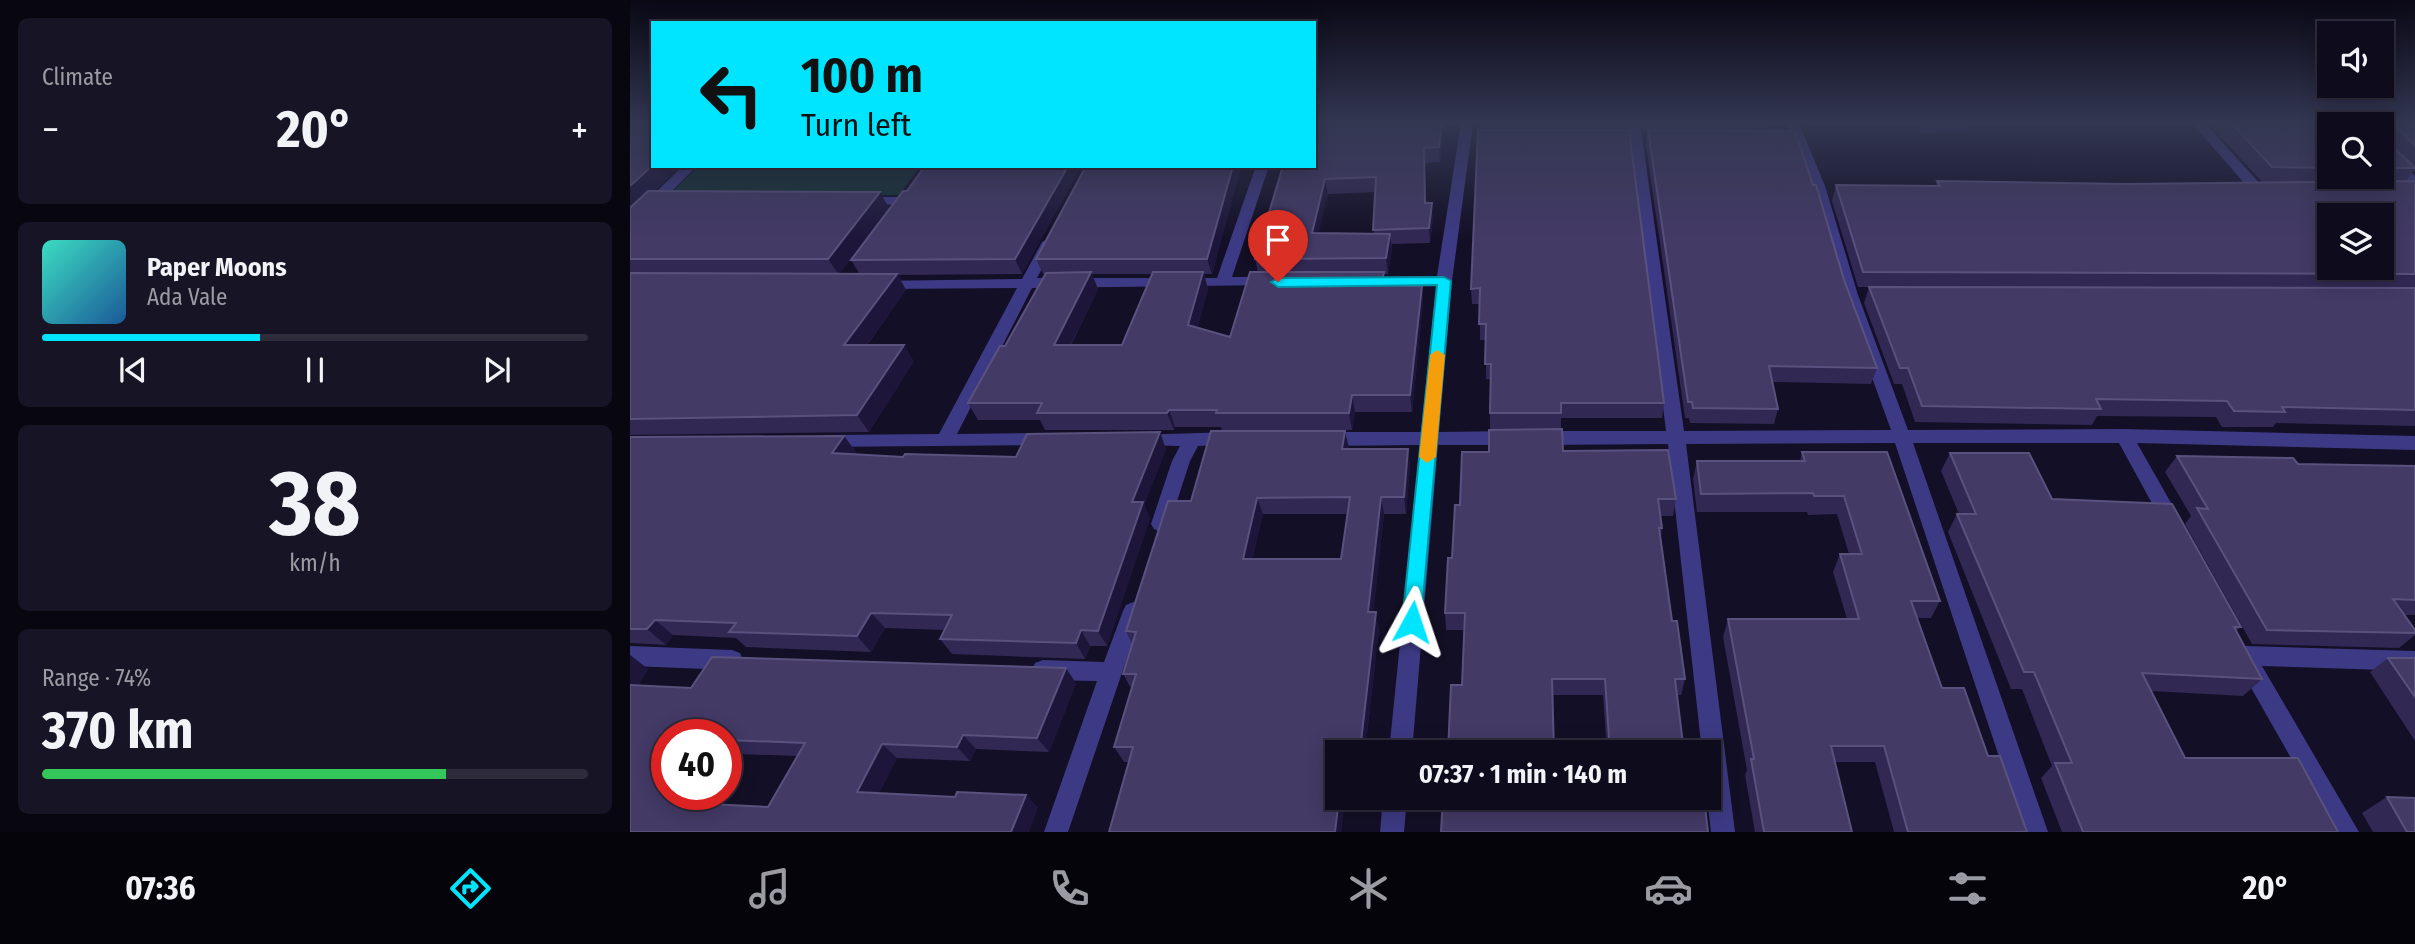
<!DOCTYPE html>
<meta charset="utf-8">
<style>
:root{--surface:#0e0b1c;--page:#171425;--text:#f1f3f6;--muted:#9b9ba3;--line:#2e2b3b;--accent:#00e5ff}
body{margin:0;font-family:"Fira Sans Condensed",sans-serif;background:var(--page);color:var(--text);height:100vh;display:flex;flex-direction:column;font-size:26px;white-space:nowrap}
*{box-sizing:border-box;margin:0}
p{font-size:23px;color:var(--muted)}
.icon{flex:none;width:38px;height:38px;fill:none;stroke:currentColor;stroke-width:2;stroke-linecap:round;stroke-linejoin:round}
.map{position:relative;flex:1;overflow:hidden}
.drawer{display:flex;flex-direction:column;gap:18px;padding:18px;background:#08060f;width:630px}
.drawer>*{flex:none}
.banner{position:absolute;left:21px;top:21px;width:665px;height:147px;border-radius:0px;box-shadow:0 4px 18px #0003,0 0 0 2px var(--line);background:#00e5ff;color:#111;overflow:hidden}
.controls{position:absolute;left:1687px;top:21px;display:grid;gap:14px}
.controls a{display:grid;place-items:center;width:77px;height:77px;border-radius:0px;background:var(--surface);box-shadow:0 4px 18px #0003,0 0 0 2px var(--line);font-size:35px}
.speed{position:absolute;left:21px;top:719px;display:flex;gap:14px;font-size:35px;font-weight:700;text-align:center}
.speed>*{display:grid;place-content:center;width:91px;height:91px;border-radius:50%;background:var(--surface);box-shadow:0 4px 18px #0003,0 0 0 2px var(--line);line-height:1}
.speed .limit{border:10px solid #d22;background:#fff;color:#111}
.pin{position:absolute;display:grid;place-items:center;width:60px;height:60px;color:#fff;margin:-72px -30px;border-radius:50% 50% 50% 0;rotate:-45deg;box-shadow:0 0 7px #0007}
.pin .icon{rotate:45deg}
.me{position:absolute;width:77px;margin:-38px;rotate:5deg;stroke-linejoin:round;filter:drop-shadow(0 0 5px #0008)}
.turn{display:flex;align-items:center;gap:24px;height:147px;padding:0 35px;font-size:32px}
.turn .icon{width:91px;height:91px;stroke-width:2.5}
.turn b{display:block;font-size:49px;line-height:60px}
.big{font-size:52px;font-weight:700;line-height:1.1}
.drawer .card{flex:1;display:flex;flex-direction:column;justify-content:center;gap:10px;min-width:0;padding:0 24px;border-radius:10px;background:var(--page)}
.drawer .dial{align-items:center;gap:0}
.dial b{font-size:91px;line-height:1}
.song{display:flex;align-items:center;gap:21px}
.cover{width:84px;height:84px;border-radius:10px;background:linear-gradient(135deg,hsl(170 70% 55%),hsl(210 70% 35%))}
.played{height:7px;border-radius:4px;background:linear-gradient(90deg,var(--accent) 40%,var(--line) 40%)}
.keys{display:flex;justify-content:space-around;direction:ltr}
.heat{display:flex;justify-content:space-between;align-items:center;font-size:38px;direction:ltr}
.charge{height:10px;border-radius:5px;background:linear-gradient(90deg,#34c759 74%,var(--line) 0)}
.trip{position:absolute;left:695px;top:740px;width:396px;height:70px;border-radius:0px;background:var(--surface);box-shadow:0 4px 18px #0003,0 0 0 2px var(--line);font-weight:700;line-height:70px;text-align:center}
.dock{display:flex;height:112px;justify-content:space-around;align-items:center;background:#06040b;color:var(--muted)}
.dock .icon{width:49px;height:49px}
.dock .on{color:var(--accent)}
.dock b{font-size:32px;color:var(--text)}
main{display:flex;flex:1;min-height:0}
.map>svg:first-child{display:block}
</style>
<main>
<section class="drawer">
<div class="card"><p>Climate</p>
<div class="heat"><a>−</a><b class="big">20°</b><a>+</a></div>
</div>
<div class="card">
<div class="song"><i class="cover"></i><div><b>Paper Moons</b><p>Ada Vale</p></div></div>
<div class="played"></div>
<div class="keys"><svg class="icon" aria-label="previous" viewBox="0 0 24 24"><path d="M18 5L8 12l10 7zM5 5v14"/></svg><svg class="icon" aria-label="pause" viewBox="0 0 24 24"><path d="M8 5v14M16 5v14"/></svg><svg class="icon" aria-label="next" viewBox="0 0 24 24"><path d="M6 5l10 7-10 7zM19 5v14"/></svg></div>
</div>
<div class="card dial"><b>38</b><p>km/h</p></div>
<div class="card"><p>Range · 74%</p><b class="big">370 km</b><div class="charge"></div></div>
</section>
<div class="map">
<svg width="1785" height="832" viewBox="0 0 1785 832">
<rect width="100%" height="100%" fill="#130f26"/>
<path fill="#12302f" d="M69 166H290L269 195 40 194Z"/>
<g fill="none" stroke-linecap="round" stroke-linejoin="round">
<path fill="#3d3a85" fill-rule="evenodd" d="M831 123H843L822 281 809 432 882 431 888 433 891 438 888 443 882 445H808L782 752H759L790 445 693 446 687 444 684 439 687 434 693 432H791L806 286 734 287 726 282 734 277 807 276Z
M998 123H1010L1054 431 1261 430 1212 295 1181 186 1157 123H1169L1195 186 1228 295 1278 430 1494 429 1785 436V450L1507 443 1553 524 1550 529 1543 532 1536 529 1489 443H1283L1418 832H1394L1265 443 1056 444 1105 832H1081L1077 798 1078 752H1072L1038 444 910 445 904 443 901 438 904 433 910 431H1036Z
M1562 123H1575L1632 186V192H1622Z
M1752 147 1757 148 1785 176V187L1780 186 1752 158Z
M53 166H67L5 228 0 229V217Z
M626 166H639L602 277H639L644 279 647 282 644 285 402 288 327 434 416 433 422 435 425 440 422 445 190 447 187 442 190 437 196 435 309 434 387 288 251 289 243 284 246 281 392 279 412 242 419 238 426 242 407 278H587Z
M233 197H274L281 201 274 205 228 204V198Z
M602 432 608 434 611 439 608 444 568 446 560 461 538 529 531 532 524 529 521 524 542 461 550 446 505 445 502 440 505 435Z
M503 602 510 605 513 611 438 832H414L467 681 413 680 405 677 402 670 405 663 413 660 474 662 493 611 496 605Z
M0 646 102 650 110 653 113 660 110 667 102 670 0 666Z
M1615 646 1785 651V671L1632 666 1729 832H1703L1607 663 1604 656 1607 649Z
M753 798H777L774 832H750Z"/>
</g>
<path fill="#312854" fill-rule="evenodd" d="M0 123 23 166H50L24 191 259 208 210 273H229L221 260 277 191 451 166 392 274 268 275 276 290 237 345 284 361 239 432 0 435Z
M684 123H814L810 162 795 163 796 203 803 218 800 243 762 244V249L758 274H754L755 285 792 286 793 302 782 412H725L722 430H592L591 427H545L544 430H415L410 420H348L338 403 375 346 415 274H413L406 259 611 166 582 274H574L578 289 567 328 600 337 628 272 625 259ZM745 192 744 234 688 233 698 194ZM462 274H522L492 345H441L468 289Z
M848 123H997L996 130 1034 403 1032 418H931V429H860V379H856V340H850V304H842L841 289Z
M1011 123H1138L1137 131 1214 280 1247 368 1241 384 1142 382 1148 409 1144 424 1060 423 1059 418H1055L1016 145 1017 132H1014Z
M1285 123H1339L1336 132 1291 133Z
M1578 123H1785V172L1783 171 1776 181H1785V426L1646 423 1643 427H1592L1586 417 1467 416 1462 425 1285 422 1272 384H1264L1234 303 1239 287H1228L1202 201 1206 185 1305 186 1307 181 1495 184 1632 182ZM1699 124H1752V177H1699Z
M214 436 226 452 225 454 273 457H386L536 449 514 505 520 518 477 646H460L455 659 322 654 310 639 315 630 255 628 241 652 116 647 106 638 43 635 36 645 0 643V437Z
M719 448 718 449H778L780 466 776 514H754L743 612 749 628 735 752H707L715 798 711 832H479L499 762H494L484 747 502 690 493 674 502 644 496 631 561 501ZM633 514H717L711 559H622Z
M933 451 1046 499 1043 516H1031L1032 528 1031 537 1042 621 1055 679 1051 695H1047L1054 752H977L973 695H922L832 685 834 630H816L815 613 830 505 859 452Z
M1172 452 1310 601 1301 618H1287L1312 688 1358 756 1397 832H1264L1245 762H1205L1222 832H1125L1115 775 1117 770 1093 637 1098 619H1217L1203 572 1210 554H1219L1207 514 1178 515 1177 512H1067L1063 479 1067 461H1170Z
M1320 453 1422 499 1611 627 1606 631 1632 679 1613 696 1521 691 1555 758 1708 832H1432L1411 778 1422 766 1392 689H1381L1318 532 1327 514H1329L1311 471Z
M1547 456 1668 464 1785 466V615H1774L1785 630V635L1769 648 1622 644 1555 524 1561 516 1535 472Z
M0 655 18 669 8 685 61 688 446 683 419 752 346 749 340 761 267 758 249 793 325 797 396 795 408 808 0 832ZM37 735H96V773L108 754 167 756 138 807 77 804Z
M1758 658H1785V741L1740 672Z
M1757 797 1785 832H1743L1732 813Z"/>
<path fill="#1d163a" d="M812 123H814V126L810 162 809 147Z
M794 148 795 163 796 218 795 203Z
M23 165V166H50L0 213V186Z
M438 166H451L392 274 385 259Z
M603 166H611L582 274 577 259Z
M695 179 698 194 685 249 682 233Z
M250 192 259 208 209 275 198 259Z
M802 203 803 218 800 243 799 228Z
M760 234 762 249 758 274 756 258Z
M461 272 468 289 432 362 424 345Z
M573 272 578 289 564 342 558 325Z
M754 272 756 289 751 285Z
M267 274 276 290 225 361 214 345Z
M792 286 793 302 782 412 780 395Z
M274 345 284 361 239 432 227 415Z
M722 395 725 412 722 430 719 413Z
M539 410 545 427 544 430 537 413Z
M715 431 719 448 716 466 712 449Z
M530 432 536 449 514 505 520 518 477 646 468 631 502 502Z
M214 436 226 452 215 469 202 453Z
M778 449 780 466 776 514 774 497Z
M751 497 754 514 742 628 738 612Z
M627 498 633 514 619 576 613 559Z
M746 612 749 628 735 752H730Z
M241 613 255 628 241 652 227 636Z
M25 620 43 635 36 645 17 629Z
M451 630 460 646 455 659 446 643Z
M0 655 18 669 0 699Z
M436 668 446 683 419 752 407 738Z
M333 735 346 749 340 761 327 747Z
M252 744 267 758 243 805 227 792Z
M96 745 108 754 96 773Z
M55 794H83L75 808 82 813 51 799Z
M396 795 408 808 399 832H381Z
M709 798H715L711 832H705Z"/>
<path fill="#433a66" stroke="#5a527e" stroke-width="2" fill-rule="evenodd" d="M0 123H23V165L0 186Z
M684 123H812L809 147 794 148 795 203H802L799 228 743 230 746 177 695 179 682 233 760 234 756 258 625 259 653 166H684Z
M1601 123H1785V146L1770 131 1763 130 1760 132 1761 145 1785 168H1752V124H1699V168L1642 167Z
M848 130H999L1034 403H931V413H860L861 364H855L856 324H849L850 288 841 289Z
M1018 130 1165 131 1183 185H1186L1214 280 1247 368 1139 366 1148 409 1063 408 1062 402H1058Z
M295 166H438L385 259 221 260 273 191H277Z
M456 166H603L577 259H406Z
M1307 181 1495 184 1785 181V274L1233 272 1206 185 1310 186ZM1699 215H1752V268H1699Z
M18 191 250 192 198 259H0V208Z
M461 272 424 345H492L523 272H573L558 325 600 337 620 272H754L751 285 792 286 780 395H722L719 413H586L587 410H539L537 413H407L412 403H338L370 346H375L416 273Z
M0 273 267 274 214 345H274L227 415 0 419Z
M1239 287 1785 288V410L1652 407 1655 412 1604 411 1597 401 1466 399 1471 409 1292 406 1278 368H1270Z
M932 429 933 451 1038 450 1046 499H1028L1032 528H1029L1042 621H1047L1055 679H1045L1054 752H980L975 679H922L924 752H818L821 685H832L835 613H815L818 558H822L825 505H830L832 452H859V430Z
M581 431H715L712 449H778L774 497H751L738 612H746L730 750H715V752H707V798H709L705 832H479L503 747H484L506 674H493L506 632 496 631 538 501H561ZM720 497 711 559H613L627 498Z
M530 432 502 502H513L468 631 451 630 446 643 310 639 322 615 241 613 227 636 99 632 106 623 25 620 17 629H0V437L214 436 202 453 273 457 275 454 386 457 397 434Z
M1172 452H1257L1310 601H1281L1312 688H1334L1358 756H1370L1397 832H1278L1254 746H1201L1222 832H1134L1121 759H1124L1098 619H1229L1210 554H1232L1214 496H1184L1183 493 1071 494 1067 461H1175Z
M1320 453H1399L1422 499 1542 504 1611 627H1604L1632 679 1512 673 1555 758H1668L1708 832H1453L1425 763H1442L1404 672H1394L1327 514H1346Z
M1547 456 1663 458 1668 464 1785 466V600L1763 599 1785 630V633L1637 630 1567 508 1578 509Z
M82 657 436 668 407 738 333 735 327 747 252 744 227 792 325 797 327 792 396 795 381 832H0V685L61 688ZM37 735H96V740L175 743 138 807 60 803 62 800 51 799 55 794H37Z
M1758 658H1785V697Z
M1757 797 1785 798V832H1777Z
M813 798H1074L1078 832H811Z"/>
<linearGradient id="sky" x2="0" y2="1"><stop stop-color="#0a0815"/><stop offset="0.51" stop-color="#333752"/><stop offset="1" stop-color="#333752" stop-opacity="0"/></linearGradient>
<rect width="1785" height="240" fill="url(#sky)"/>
<path fill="#00e5ff" stroke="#0095a6" stroke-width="2" d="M814 277 821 281 791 622 789 628 782 630 775 628 772 622 807 285 648 287 641 282 648 278Z"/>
<path fill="#f59e0b" d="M807 350 815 355 806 457 797 463 789 457 800 355Z"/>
</svg>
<div class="controls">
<a><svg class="icon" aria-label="sound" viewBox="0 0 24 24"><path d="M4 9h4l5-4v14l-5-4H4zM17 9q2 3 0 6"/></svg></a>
<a><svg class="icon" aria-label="search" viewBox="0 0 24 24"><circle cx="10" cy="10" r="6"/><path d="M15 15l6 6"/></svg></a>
<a><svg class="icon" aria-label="layers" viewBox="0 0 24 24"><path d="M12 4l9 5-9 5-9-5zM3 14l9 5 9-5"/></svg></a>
</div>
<div class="speed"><div class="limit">40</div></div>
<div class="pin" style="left:648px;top:282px;background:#d93025"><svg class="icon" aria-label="arrive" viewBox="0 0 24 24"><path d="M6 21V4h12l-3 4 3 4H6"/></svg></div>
<svg class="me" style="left:782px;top:622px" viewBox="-20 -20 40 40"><path d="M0-17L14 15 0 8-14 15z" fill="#00e5ff" stroke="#fff" stroke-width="4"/></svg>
<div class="trip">07:37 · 1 min · 140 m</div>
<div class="banner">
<div class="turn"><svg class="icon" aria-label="left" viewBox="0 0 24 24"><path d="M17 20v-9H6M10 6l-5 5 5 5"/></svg><div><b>100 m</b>Turn left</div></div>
</div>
</div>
</main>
<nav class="dock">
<b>07:36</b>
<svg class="icon on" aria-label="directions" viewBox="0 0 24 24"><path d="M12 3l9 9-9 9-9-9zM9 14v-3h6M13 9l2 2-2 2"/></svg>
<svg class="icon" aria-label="music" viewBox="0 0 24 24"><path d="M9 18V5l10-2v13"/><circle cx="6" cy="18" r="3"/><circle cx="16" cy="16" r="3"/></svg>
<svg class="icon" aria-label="phone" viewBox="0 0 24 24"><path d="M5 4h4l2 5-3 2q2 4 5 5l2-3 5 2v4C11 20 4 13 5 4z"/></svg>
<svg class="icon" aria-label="climate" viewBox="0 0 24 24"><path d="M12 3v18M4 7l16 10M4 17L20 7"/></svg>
<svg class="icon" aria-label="car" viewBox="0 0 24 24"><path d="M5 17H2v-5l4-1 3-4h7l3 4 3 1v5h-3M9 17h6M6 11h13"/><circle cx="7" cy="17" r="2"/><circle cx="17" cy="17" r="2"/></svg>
<svg class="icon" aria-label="filters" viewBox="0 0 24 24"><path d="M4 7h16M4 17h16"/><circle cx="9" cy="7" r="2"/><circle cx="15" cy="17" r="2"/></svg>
<b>20°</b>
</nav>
